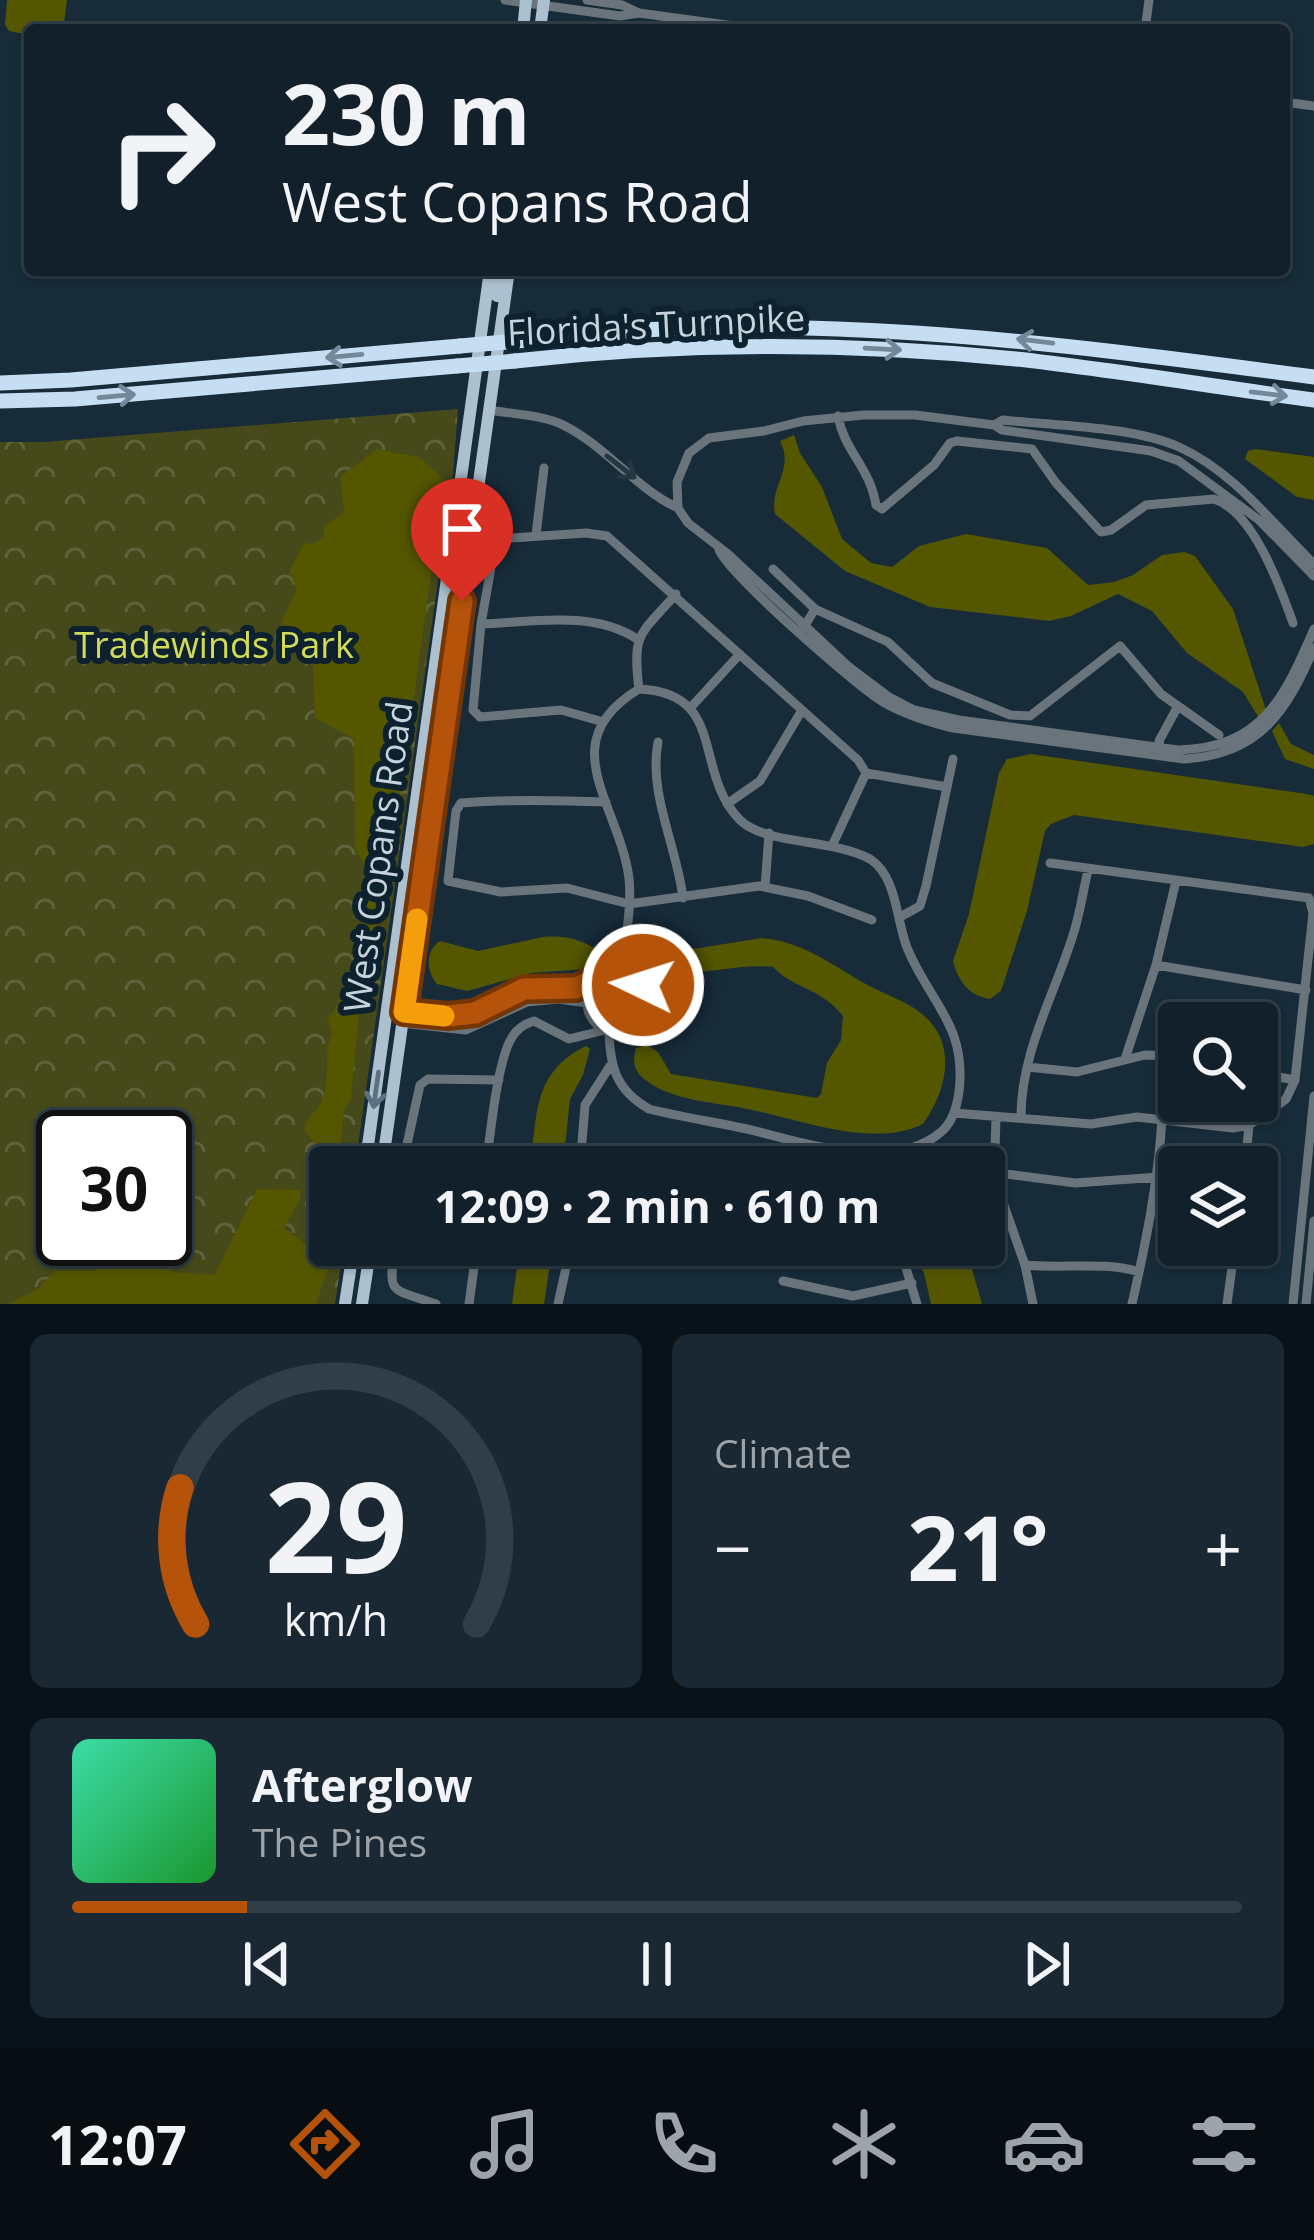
<!DOCTYPE html>
<meta charset="utf-8">
<style>
:root{--surface:#11202b;--page:#1a2833;--text:#f1f3f6;--muted:#9ca3a9;--line:#303e47;--accent:#b45309}
body{margin:0;font-family:"Open Sans",sans-serif;background:var(--page);color:var(--text);height:100vh;display:flex;flex-direction:column;font-size:45px;white-space:nowrap}
*{box-sizing:border-box;margin:0}
p{font-size:39px;color:var(--muted)}
.icon{flex:none;width:66px;height:66px;fill:none;stroke:currentColor;stroke-width:2;stroke-linecap:round;stroke-linejoin:round}
.map{position:relative;height:1304px;overflow:hidden}
.side{display:flex;flex-direction:column;gap:30px;padding:30px;background:#091218;flex:1}
.side>*{flex:none}
.banner{position:absolute;left:24px;top:24px;width:1266px;height:252px;border-radius:12px;box-shadow:0 3px 9px #0004,0 0 0 3px var(--line);background:#11202b;color:var(--text);overflow:hidden}
.buttons{position:absolute;left:1158px;top:1002px;display:grid;gap:24px}
.buttons a{display:grid;place-items:center;width:120px;height:120px;border-radius:12px;background:var(--surface);box-shadow:0 3px 9px #0004,0 0 0 3px var(--line);font-size:60px}
.speed{position:absolute;left:36px;top:1110px;display:flex;gap:24px;font-size:60px;font-weight:700;text-align:center}
.speed>*{display:grid;place-content:center;width:156px;height:156px;border-radius:50%;background:var(--surface);box-shadow:0 3px 9px #0004,0 0 0 3px var(--line);line-height:1}
.speed .limit{border:6px solid #111;border-radius:18px;background:#fff;color:#111}
.pin{position:absolute;display:grid;place-items:center;width:102px;height:102px;color:#fff;margin:-123px -51px;border-radius:50% 50% 50% 0;rotate:-45deg;box-shadow:0 0 12px #0007}
.pin .icon{rotate:45deg}
.me{position:absolute;width:132px;margin:-66px;rotate:274deg;stroke-linejoin:round;filter:drop-shadow(0 0 9px #0008)}
.turn{display:flex;align-items:center;gap:42px;height:252px;padding:0 60px;font-size:54px}
.turn .icon{width:156px;height:156px;stroke-width:2.5}
.turn b{display:block;font-size:84px;line-height:102px}
.big{font-size:90px;font-weight:700;line-height:1.1}
.side .tile{flex:1;display:flex;flex-direction:column;justify-content:center;gap:18px;min-width:0;padding:0 42px;border-radius:18px;background:var(--page)}
.side .dial{align-items:center;gap:0}
.dial svg{height:312px;overflow:visible;fill:none;stroke:var(--line);stroke-width:7;stroke-linecap:round;text-anchor:middle}
.dial text{fill:var(--text);stroke:none}
.song{display:flex;align-items:center;gap:36px}
.cover{width:144px;height:144px;border-radius:18px;background:linear-gradient(135deg,hsl(160 70% 55%),hsl(130 70% 35%))}
.played{height:12px;border-radius:6px;background:linear-gradient(90deg,var(--accent) 15%,var(--line) 15%)}
.keys{display:flex;justify-content:space-around;direction:ltr}
.heat{display:flex;justify-content:space-between;align-items:center;font-size:66px;direction:ltr}
.side .tiles{flex:1;display:grid;gap:30px;grid-template-columns:1fr 1fr}
.tile:last-child{grid-column:span 2}
.trip{position:absolute;left:309px;top:1146px;width:696px;height:120px;border-radius:12px;background:var(--surface);box-shadow:0 3px 9px #0004,0 0 0 3px var(--line);font-weight:700;line-height:120px;text-align:center}
.tab-bar{display:flex;height:192px;justify-content:space-around;align-items:center;background:#070d11;color:var(--muted)}
.tab-bar .icon{width:84px;height:84px}
.tab-bar .current{color:var(--accent)}
.tab-bar b{font-size:54px;color:var(--text)}
.map>svg:first-child{display:block}
</style>
<div class="map">
<svg width="1314" height="1304" viewBox="0 0 1314 1304">
<defs>
<pattern id="park-crowns" width="20" height="18" patternUnits="userSpaceOnUse" patternTransform="scale(3)"><rect width="20" height="18" fill="#46491a"/><path d="M2 6a3 3 0 1 1 6 0M12 15a3 3 0 1 1 6 0" fill="none" stroke="#5f623b"/></pattern>
</defs>
<rect width="100%" height="100%" fill="#172b39"/>
<path fill="url(#park-crowns)" fill-rule="evenodd" d="M458 409 453 475 355 1167H330V1245H344L335 1304H0V442H43ZM63 1137H165V1239H63Z"/>
<path fill="#545700" d="M7 0H67L63 30H30V35L9 31 5 25Z
M794 435 800 453 822 487 842 539 871 563 892 567 919 546 966 534 1047 548 1088 585 1114 582 1133 575 1162 555 1184 552 1195 556 1233 609 1266 710 1259 718 1243 692 1187 653 1152 611 1118 594 1071 616 1049 621 930 607 845 571 775 514C769 486 795 470 780 441Z
M377 449 419 457 444 479 401 792 379 884V919L370 938 362 981 351 1099 344 1111 339 1160 322 1154 305 1130C307 1115 313 1116 320 1104 332 1084 322 1055 332 1033L327 1016 333 1013 353 971 365 907 367 870 355 848 354 739 315 718 313 664 299 631 281 623 296 591 290 570 304 543 313 544 325 536 323 527 344 512 340 477Z
M1255 449 1314 457V500L1297 497 1245 459 1248 451Z
M1279 723 1291 744 1314 755V769L1285 759 1272 731Z
M1031 754 1307 794 1314 796V844L1303 847 1074 815 1051 824 1045 831 1027 911 1001 991 990 999C969 996 958 981 953 961L969 914 999 773 1007 759Z
M543 937C563 935 581 939 597 950V963L586 969 531 973 467 991 437 984C426 971 425 951 440 941L478 951Z
M762 938C803 942 829 963 864 983 883 994 905 1000 922 1014 959 1044 946 1092 923 1124 872 1149 798 1119 747 1109 715 1102 673 1101 647 1081 634 1072 632 1063 636 1048L647 1045 658 1052 671 1074 817 1098 821 1094 827 1063 841 1040 843 1016C820 987 795 990 773 967 734 962 698 981 660 964L662 954Z
M586 1046 590 1049 583 1075 570 1099 563 1167H530C538 1113 532 1073 586 1046Z
M257 1189 301 1190 300 1199 284 1228 319 1254 334 1250 316 1304H8L39 1288 55 1271H94L99 1262 110 1259 120 1239H133L174 1272 215 1275Z
M520 1245H553L544 1304H512Z
M908 1245H965L982 1304H931L924 1273Z"/>
<g fill="none" stroke-linecap="round" stroke-linejoin="round">
<path stroke="#6a747c" stroke-width="9" d="M505 0 620 16 639 13
M587 0 622 5 639 13 763 30
M1145 30 1149 0
M1284 102 1314 106
M489 410C512 414 543 415 563 425 606 446 636 489 678 508
M838 416C844 451 870 467 876 505L882 509 934 465 950 443 957 441 1032 449 1056 483 1101 532 1111 530 1146 505 1214 499C1254 512 1280 587 1293 623
M994 425 1003 420C1056 426 1131 426 1179 447 1233 471 1273 524 1314 564
M536 535 544 468
M719 550C732 577 854 684 883 702 906 715 928 722 953 728L1184 759C1260 755 1287 711 1314 648
M773 569 815 609
M1314 576 1259 520 1179 461 1151 451 1002 430 994 425 915 415H864L803 421 764 431 709 438 689 453 677 482 678 508 688 523 728 554 848 666 889 697 914 710 959 720 1178 750C1262 748 1284 698 1314 629
M481 624C532 622 593 610 637 639
M804 627 815 609 888 642 932 683 1010 715 1030 716 1120 646 1161 694 1219 735
M692 706 740 654
M600 721 561 710 480 717 473 710 481 624 496 539 586 533 607 536 858 760 866 773 947 787
M658 742C648 793 677 847 683 898
M1161 750 1159 741 1178 706
M606 802C557 800 509 799 461 803L456 811 448 881 501 892 567 888 629 904 759 886 808 896 872 920
M727 804 760 781 802 710
M832 846 866 773
M765 887 769 833
M900 917 920 906 926 886 953 759
M1156 965 1306 990
M622 971C625 941 632 908 629 878 619 804 551 742 639 689 632 632 640 635 676 594
M587 1002a31 31 0 1 1 62 0a31 31 0 1 1-62 0Z
M387 1014 462 1016 524 990 576 988 601 976
M401 1023 466 1030 527 1002 559 999 587 1003
M609 1031C610 1067 616 1090 649 1109 681 1117 715 1122 747 1129 802 1142 892 1174 941 1132 952 1123 957 1106 959 1092 967 1026 931 1004 908 950 896 923 898 877 870 859 835 839 765 845 740 820 692 771 728 693 639 689
M1125 1059 1156 965 1176 881
M1027 1067 1077 1072 1145 1055 1179 1056
M1257 1073 1295 1080
M954 1113 1091 1124 1137 1117 1233 1128 1249 1125 1268 1113 1286 1099 1295 1080 1313 913 1309 898 1050 863
M1021 1117C1021 1052 1054 996 1073 935 1080 914 1083 891 1088 870
M996 1119 994 1177 1025 1265 1033 1304
M581 1153 624 1161
M402 1167 420 1085 428 1079 499 1080
M486 1167C490 1137 497 1063 511 1039 516 1029 524 1024 534 1021L569 1039 605 1030
M580 1167 585 1105 610 1066
M1245 1167 1249 1125
M994 1177 1006 1174 1075 1183 1159 1177
M396 1245C386 1297 392 1288 436 1304
M670 1245 671 1254 681 1259 691 1253V1245
M894 1245 902 1255 917 1304
M1025 1265C1062 1269 1105 1261 1139 1272
M783 1281 853 1296 912 1283
M469 1304 477 1245
M558 1304 571 1245
M1132 1304C1146 1242 1158 1183 1162 1119
M1227 1304 1235 1245
M1293 1304 1314 1096
M1306 1304 1314 1221"/>
<path stroke="#acc0d0" stroke-width="12" d="M523 30 526 0
M540 30 544 0
M497 296 500 270
M365 1167 490 270
M382 1167 509 270
M345 1304 354 1245
M362 1304 371 1245"/>
<path stroke="#c6def1" stroke-width="15" d="M517 341C785 307 1049 342 1314 377
M515 361C681 342 849 342 1016 359 1115 370 1215 387 1314 400
M0 383 71 380 460 346
M0 401 75 399 457 366"/>
<path stroke="#c6def1" stroke-width="15" d="M460 346 517 341
M457 366 515 361"/>
</g>
<defs><path id="oneway-shaft" d="M-6 0H5M1.5-3L5.5 0L1.5 3" fill="none" stroke-width="1.6" stroke-linecap="round" stroke-linejoin="round" transform="scale(3)"/></defs>
<g stroke="#73899a">
<use href="#oneway-shaft" transform="translate(1035 341) rotate(-173)"/>
<use href="#oneway-shaft" transform="translate(883 349) rotate(3)"/>
<use href="#oneway-shaft" transform="translate(344 356) rotate(175)"/>
<use href="#oneway-shaft" transform="translate(1269 394) rotate(7)"/>
<use href="#oneway-shaft" transform="translate(117 396) rotate(-5)"/>
</g>
<use stroke="#243642" href="#oneway-shaft" transform="translate(621 467) rotate(38)"/>
<use stroke="#5c7080" href="#oneway-shaft" transform="translate(376 1090) rotate(98)"/>
<g fill="none" stroke-linecap="round" stroke-linejoin="round">
<defs>
<path id="route" d="M462 601 404 1012 448 1016 475 1013 524 989 576 988 614 971 630 974 643 985"/>
</defs>
<use href="#route" stroke="#753606" stroke-width="30"/>
<use href="#route" stroke="#b45309" stroke-width="21"/>
<path stroke="#f59e0b" stroke-width="21" d="M417 919 404 1012 444 1016"/>
</g>
<g text-anchor="middle" stroke-width="12" stroke-linejoin="round" paint-order="stroke">
<g font-size="36" fill="#c7d3dc" stroke="#0d212f">
<text transform="translate(656 325) rotate(-3)" y="13">Florida's Turnpike</text>
<text transform="translate(378 857) rotate(-82)" y="13">West Copans Road</text>
</g>
<g font-size="36" fill="#d2db57" stroke="#0d212f">
<text x="214" y="658">Tradewinds Park</text>
</g>
</g>
</svg>
<div class="buttons">
<a><svg class="icon" aria-label="search" viewBox="0 0 24 24"><circle cx="10" cy="10" r="6"/><path d="M15 15l6 6"/></svg></a>
<a><svg class="icon" aria-label="layers" viewBox="0 0 24 24"><path d="M12 4l9 5-9 5-9-5zM3 14l9 5 9-5"/></svg></a>
</div>
<div class="speed"><div class="limit">30</div></div>
<div class="pin" style="left:462px;top:601px;background:#d93025"><svg class="icon" aria-label="arrive" viewBox="0 0 24 24"><path d="M6 21V4h12l-3 4 3 4H6"/></svg></div>
<svg class="me" style="left:643px;top:985px" viewBox="-20 -20 40 40"><circle r="17" fill="#b45309" stroke="#fff" stroke-width="3"/><path d="M0-11L8 9 0 5-8 9z" fill="#fff"/></svg>
<div class="trip">12:09 · 2 min · 610 m</div>
<div class="banner">
<div class="turn"><svg class="icon" aria-label="right" viewBox="0 0 24 24"><path d="M7 20v-9h11M14 6l5 5-5 5"/></svg><div><b>230 m</b>West Copans Road</div></div>
</div>
</div>
<section class="side">
<div class="tiles">
<div class="tile dial"><svg viewBox="0 0 100 80">
<path d="M14 69A42 42 0 1 1 86 69"/>
<path d="M14 69A42 42 0 0 1 10 34" stroke="#b45309"/>
<text x="50" y="56" font-size="32" font-weight="700">29</text>
<text x="50" y="72" font-size="11">km/h</text>
</svg></div>
<div class="tile"><p>Climate</p>
<div class="heat"><a>−</a><b class="big">21°</b><a>+</a></div>
</div>
<div class="tile">
<div class="song"><i class="cover"></i><div><b>Afterglow</b><p>The Pines</p></div></div>
<div class="played"></div>
<div class="keys"><svg class="icon" aria-label="previous" viewBox="0 0 24 24"><path d="M18 5L8 12l10 7zM5 5v14"/></svg><svg class="icon" aria-label="pause" viewBox="0 0 24 24"><path d="M8 5v14M16 5v14"/></svg><svg class="icon" aria-label="next" viewBox="0 0 24 24"><path d="M6 5l10 7-10 7zM19 5v14"/></svg></div>
</div>
</div>
</section>
<nav class="tab-bar">
<b>12:07</b>
<svg class="icon current" aria-label="directions" viewBox="0 0 24 24"><path d="M12 3l9 9-9 9-9-9zM9 14v-3h6M13 9l2 2-2 2"/></svg>
<svg class="icon" aria-label="music" viewBox="0 0 24 24"><path d="M9 18V5l10-2v13"/><circle cx="6" cy="18" r="3"/><circle cx="16" cy="16" r="3"/></svg>
<svg class="icon" aria-label="phone" viewBox="0 0 24 24"><path d="M5 4h4l2 5-3 2q2 4 5 5l2-3 5 2v4C11 20 4 13 5 4z"/></svg>
<svg class="icon" aria-label="climate" viewBox="0 0 24 24"><path d="M12 3v18M4 7l16 10M4 17L20 7"/></svg>
<svg class="icon" aria-label="car" viewBox="0 0 24 24"><path d="M5 17H2v-5l4-1 3-4h7l3 4 3 1v5h-3M9 17h6M6 11h13"/><circle cx="7" cy="17" r="2"/><circle cx="17" cy="17" r="2"/></svg>
<svg class="icon" aria-label="filters" viewBox="0 0 24 24"><path d="M4 7h16M4 17h16"/><circle cx="9" cy="7" r="2"/><circle cx="15" cy="17" r="2"/></svg>
</nav>
